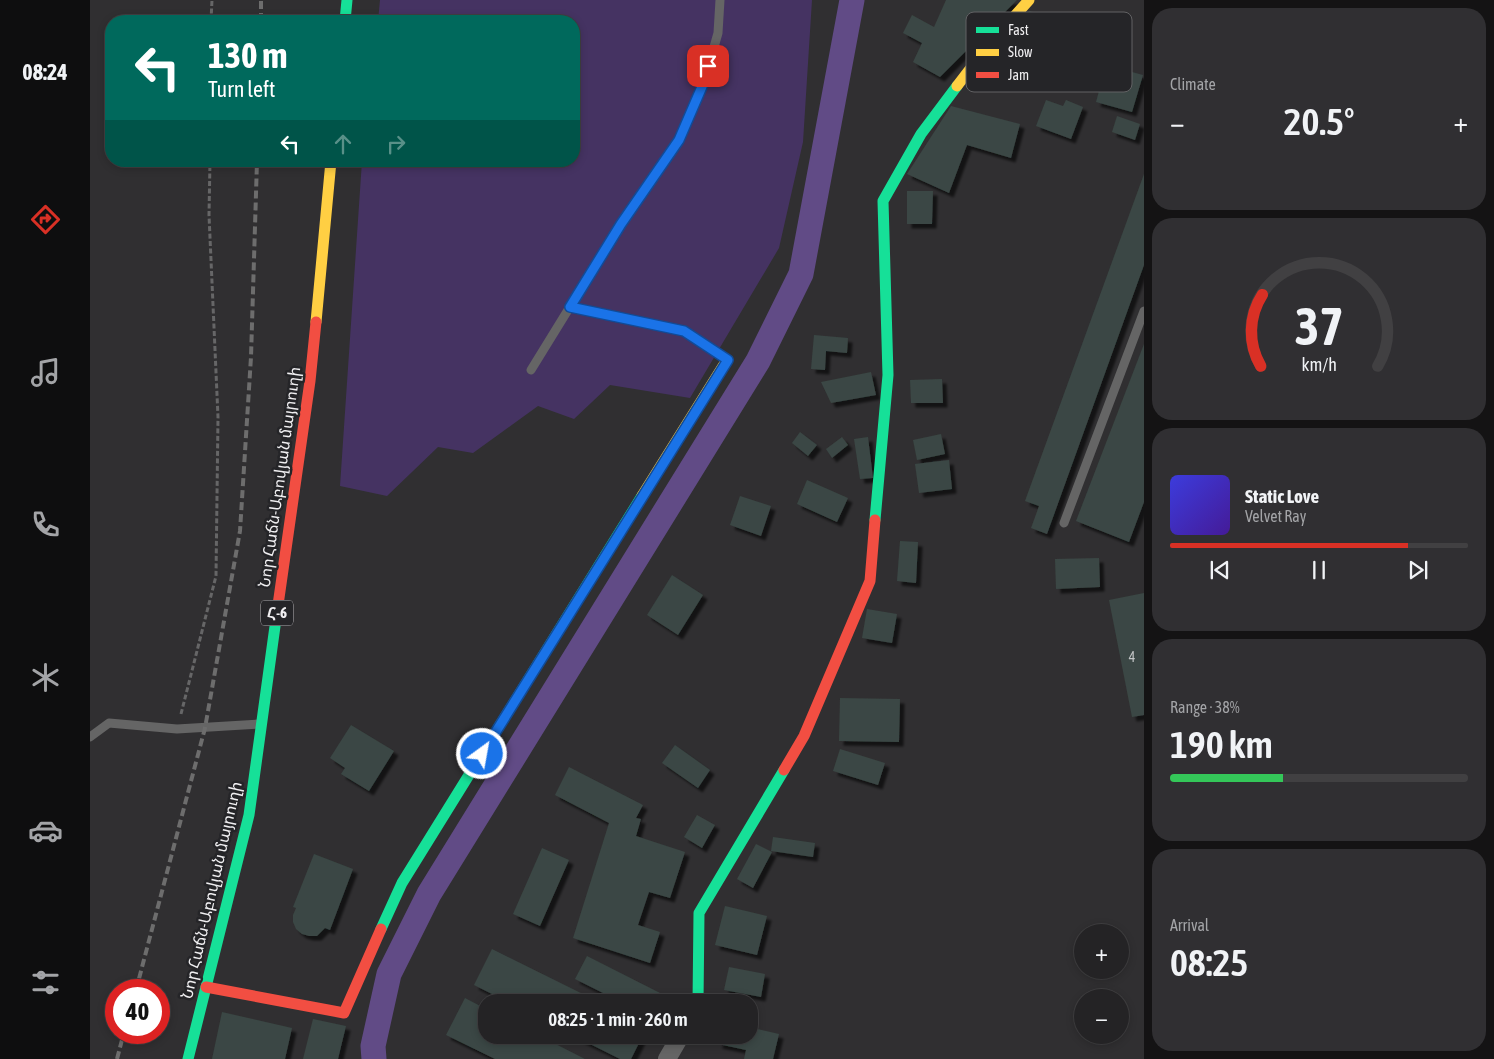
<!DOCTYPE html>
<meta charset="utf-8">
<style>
:root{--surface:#242325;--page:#302f32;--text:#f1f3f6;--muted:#a3a4a7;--line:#414042;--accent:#d93025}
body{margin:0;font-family:"Asap Condensed","Noto Sans Armenian",sans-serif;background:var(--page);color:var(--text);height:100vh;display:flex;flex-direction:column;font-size:19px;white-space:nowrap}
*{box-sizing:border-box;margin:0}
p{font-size:16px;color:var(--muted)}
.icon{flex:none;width:28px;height:28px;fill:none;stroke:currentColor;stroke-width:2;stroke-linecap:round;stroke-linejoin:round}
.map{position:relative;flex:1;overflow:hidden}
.details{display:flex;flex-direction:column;gap:8px;padding:8px;background:#141314;width:350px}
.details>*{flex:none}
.top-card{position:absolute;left:15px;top:15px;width:475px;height:152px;border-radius:20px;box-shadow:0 2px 8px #0003,0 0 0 1px var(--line);background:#00695c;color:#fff;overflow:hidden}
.tools{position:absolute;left:984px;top:924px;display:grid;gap:10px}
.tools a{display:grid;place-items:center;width:55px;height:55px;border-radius:50%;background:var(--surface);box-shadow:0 2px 8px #0003,0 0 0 1px var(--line);font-size:25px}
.speed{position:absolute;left:15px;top:979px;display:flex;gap:10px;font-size:25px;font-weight:700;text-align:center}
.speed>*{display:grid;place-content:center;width:65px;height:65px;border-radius:50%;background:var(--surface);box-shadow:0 2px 8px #0003,0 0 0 1px var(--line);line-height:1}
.speed .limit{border:8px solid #d22;background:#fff;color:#111}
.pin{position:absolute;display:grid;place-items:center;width:42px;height:42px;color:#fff;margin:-21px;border-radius:10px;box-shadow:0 2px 8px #0006}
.me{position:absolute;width:55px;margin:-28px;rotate:32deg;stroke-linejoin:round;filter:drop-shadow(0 0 4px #0008)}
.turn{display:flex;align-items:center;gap:18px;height:105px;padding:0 20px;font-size:22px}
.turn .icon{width:65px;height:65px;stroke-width:2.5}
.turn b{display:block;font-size:35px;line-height:42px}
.lanes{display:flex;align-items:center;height:48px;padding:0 20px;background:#0003;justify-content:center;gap:25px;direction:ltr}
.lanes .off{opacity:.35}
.big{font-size:38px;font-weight:600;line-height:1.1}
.details .widget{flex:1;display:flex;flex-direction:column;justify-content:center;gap:8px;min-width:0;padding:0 18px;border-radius:20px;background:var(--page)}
.details .dial{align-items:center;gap:0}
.dial svg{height:130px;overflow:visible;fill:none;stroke:var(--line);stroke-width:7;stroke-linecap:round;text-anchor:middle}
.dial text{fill:var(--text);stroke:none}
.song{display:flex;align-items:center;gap:15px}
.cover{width:60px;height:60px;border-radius:8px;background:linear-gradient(135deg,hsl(240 70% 55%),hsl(260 70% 35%))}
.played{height:5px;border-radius:2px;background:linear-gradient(90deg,var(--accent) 80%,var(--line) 80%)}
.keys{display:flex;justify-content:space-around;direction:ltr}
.heat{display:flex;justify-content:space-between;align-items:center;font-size:28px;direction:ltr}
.charge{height:8px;border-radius:4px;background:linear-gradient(90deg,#34c759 38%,var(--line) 0)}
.trip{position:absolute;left:388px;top:994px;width:280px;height:50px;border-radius:20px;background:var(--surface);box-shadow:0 2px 8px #0003,0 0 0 1px var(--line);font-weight:600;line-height:50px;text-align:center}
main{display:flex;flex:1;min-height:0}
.tab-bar{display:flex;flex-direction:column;width:90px;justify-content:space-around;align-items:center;background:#0e0e0f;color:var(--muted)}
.tab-bar .icon{width:35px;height:35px}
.tab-bar .on{color:var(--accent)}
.tab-bar b{font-size:22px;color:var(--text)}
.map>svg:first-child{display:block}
</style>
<main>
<nav class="tab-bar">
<b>08:24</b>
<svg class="icon on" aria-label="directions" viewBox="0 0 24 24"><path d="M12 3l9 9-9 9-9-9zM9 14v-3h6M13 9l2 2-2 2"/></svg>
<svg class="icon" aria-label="music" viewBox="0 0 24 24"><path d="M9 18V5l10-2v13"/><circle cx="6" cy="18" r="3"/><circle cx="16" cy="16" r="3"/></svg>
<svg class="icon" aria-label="phone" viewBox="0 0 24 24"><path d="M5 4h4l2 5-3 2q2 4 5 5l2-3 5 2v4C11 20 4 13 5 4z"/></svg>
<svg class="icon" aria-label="climate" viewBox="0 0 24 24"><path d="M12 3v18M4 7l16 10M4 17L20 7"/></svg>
<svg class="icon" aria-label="car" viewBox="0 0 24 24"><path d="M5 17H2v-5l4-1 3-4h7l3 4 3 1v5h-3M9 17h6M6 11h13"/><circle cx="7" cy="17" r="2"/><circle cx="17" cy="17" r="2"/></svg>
<svg class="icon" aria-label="filters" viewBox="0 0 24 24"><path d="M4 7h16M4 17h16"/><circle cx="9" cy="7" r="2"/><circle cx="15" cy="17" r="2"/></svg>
</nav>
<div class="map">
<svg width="1054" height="1059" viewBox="0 0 1054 1059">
<defs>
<filter id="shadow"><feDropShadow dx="4.5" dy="4.5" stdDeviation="1" flood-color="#0009"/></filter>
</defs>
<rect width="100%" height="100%" fill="#302f31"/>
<path fill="#453362" d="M290 0H722L713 142 689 248 600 398 520 385 484 419 448 406 383 453 348 447 297 496 250 486 272 161H484V21H288Z"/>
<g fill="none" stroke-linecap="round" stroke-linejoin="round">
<path stroke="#614b86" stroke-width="25" d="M284 1059 283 1046 299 974 339 894 668 361 711 274 762 0"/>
</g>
<path fill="#3a4744" filter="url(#shadow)" d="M856 0H927L850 77 823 62 832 43 813 33 822 15 844 27Z
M939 11 983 23 981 40 951 34 938 79 897 64Z
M1016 65 1053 75 1042 112 1006 102Z
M956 100 973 106 976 100 993 107 981 139 946 126Z
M861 106 930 124 921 158 877 145 859 193 817 174Z
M1027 116 1050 124 1045 140 1022 132Z
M1054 174V265L957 534 941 528 949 506 935 501Z
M817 191H843L842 224H817Z
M724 335 758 338 757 353 736 351 735 370 721 369Z
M1054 344V502L1039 542 986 521Z
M781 372 786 395 741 403 731 382Z
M852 379 853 403H821L820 380Z
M710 432 727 445 718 456 702 443Z
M851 434 855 454 827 460 823 440Z
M752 437 758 445 742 458 736 449Z
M778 437 783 478 770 479 764 439Z
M859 460 862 489 829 493 825 464Z
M717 480 758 498 747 522 707 504Z
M650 496 681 506 671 536 640 525Z
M810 541 828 542 826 583 807 581Z
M1009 558 1010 587 966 589 965 559Z
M582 575 613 595 588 635 557 615Z
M1054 593V715L1042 717 1019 600Z
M777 609 807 614 802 643 772 638Z
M750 698 810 699 809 742 749 741Z
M261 725 304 751 279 791 251 774 255 768 240 758Z
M585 745 620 770 608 788 572 763Z
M750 749 795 763 788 785 743 771Z
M479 767 553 805 546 818 551 819 546 836 595 852 580 898 559 892 548 925 570 932 560 963 483 938 519 823 465 795Z
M607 815 625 825 612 848 594 837Z
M683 837 725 843 723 857 681 851Z
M666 844 682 852 663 888 647 879Z
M452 848 479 860 450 926 423 914Z
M224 854 263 869 240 930 235 928 227 936H219L212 934 206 929 203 922V915L206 908 203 907Z
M635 906 677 916 667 955 625 945Z
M402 949 509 1002H418L384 985Z
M497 956 576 996 573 1002H531L485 979Z
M639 967 675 974 671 997 634 990Z
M375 998 396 1009V1035H448L495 1059H405L356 1035Z
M132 1012 202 1028 195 1059H122Z
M223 1019 256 1026 248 1059H213Z
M659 1027 689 1034 683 1059H654L656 1050 628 1044 630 1035H659Z
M482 1035H553L541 1059H530Z"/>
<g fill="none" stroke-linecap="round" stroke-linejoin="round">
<path stroke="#666667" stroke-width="3" stroke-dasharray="5 2.5" stroke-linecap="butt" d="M121 21 122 0
M91 714 126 576 128 417 119 215 120 161"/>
<path stroke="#656565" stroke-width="9" d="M480 307 594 331 635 359
M441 370 531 224 589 141 614 82 628 33 630 0
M974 523 1054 311
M0 737 19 723 87 729 169 724"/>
<path stroke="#656565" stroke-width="18" d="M577 1059 591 1035"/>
<path stroke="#16e098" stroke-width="11" d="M255 21 257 0
M785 520 798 375 793 201 831 134 867 86
M291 929 312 883 552 496
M608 1002 609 913 694 770
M98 1059 159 815 186 619"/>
<path stroke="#ffcf43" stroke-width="11" d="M867 86 897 47 939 0
M226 322 241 161
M552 496 637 360"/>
<path stroke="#f24e42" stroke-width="11" d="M186 619 220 381 226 322
M694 770 714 736 780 581 785 520
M116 987 254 1013 291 929"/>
<path stroke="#6d6d6d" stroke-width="4" stroke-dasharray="8 4" stroke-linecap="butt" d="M171 21V0
M46 990 115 728 150 531 161 357 167 161
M27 1059 34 1032"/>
</g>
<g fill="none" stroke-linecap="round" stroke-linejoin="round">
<defs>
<path id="route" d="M392 754 638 360 594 331 480 307 531 224 589 140 614 82 618 66"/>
</defs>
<use href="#route" stroke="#114b97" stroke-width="12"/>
<use href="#route" stroke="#1a73e8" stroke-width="9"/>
</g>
<g text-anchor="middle" stroke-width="5" stroke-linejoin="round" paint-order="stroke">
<g font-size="14" fill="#c2c5c6">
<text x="1042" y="662">4</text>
</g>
<rect fill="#252528" stroke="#b3b2b5" stroke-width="1" x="171" y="600.5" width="32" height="25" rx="4"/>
<g font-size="15" font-weight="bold" fill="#f0eff1">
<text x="187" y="618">Հ-6</text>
</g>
<g font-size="16" fill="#f0eff1" stroke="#252528">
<text transform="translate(189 477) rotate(-82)" y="6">Նոր Հաճն-Աբովյան մայրուղի</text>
<text transform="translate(121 890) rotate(-77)" y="6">Նոր Հաճն-Աբովյան մայրուղի</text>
</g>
</g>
<rect x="876" y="12" width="166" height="80" rx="8" fill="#252528" stroke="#626264" stroke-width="1"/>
<rect x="886" y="27" width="23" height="6" fill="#16e098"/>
<rect x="886" y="49" width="23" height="7" fill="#ffcf43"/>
<rect x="886" y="72" width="23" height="6" fill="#f24e42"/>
<g font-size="14" fill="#f0eff1">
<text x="918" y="35">Fast</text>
<text x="918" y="57">Slow</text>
<text x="918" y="80">Jam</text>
</g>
</svg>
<div class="tools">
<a>+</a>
<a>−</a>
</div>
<div class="speed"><div class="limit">40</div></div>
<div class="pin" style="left:618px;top:66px;background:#d93025"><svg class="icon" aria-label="arrive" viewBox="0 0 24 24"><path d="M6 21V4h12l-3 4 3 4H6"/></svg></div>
<svg class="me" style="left:392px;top:754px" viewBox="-20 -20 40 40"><circle r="17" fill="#1a73e8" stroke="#fff" stroke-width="3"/><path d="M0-11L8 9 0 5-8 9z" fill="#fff"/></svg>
<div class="trip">08:25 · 1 min · 260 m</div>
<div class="top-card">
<div class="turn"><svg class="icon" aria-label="left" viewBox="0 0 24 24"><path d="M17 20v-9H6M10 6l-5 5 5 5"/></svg><div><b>130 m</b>Turn left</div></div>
<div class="lanes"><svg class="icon" aria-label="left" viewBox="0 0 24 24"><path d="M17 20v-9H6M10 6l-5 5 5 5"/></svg><svg class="icon off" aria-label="ahead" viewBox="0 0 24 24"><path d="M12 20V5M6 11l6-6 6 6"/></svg><svg class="icon off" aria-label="right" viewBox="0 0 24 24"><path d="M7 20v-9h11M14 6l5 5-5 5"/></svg></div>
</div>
</div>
<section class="details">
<div class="widget"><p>Climate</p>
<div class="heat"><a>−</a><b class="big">20.5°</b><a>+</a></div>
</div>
<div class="widget dial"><svg viewBox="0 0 100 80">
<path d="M14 69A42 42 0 1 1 86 69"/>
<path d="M14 69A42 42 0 0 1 15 25" stroke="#d93025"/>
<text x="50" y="56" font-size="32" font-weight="700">37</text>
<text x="50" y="72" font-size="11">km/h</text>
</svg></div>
<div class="widget">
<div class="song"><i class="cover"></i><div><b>Static Love</b><p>Velvet Ray</p></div></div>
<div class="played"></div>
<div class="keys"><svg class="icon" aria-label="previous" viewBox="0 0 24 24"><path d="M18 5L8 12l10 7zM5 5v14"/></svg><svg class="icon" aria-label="pause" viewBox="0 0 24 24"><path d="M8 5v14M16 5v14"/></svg><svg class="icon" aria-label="next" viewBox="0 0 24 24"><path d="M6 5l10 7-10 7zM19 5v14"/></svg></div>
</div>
<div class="widget"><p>Range · 38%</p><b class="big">190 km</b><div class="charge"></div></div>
<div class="widget"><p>Arrival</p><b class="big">08:25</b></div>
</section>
</main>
